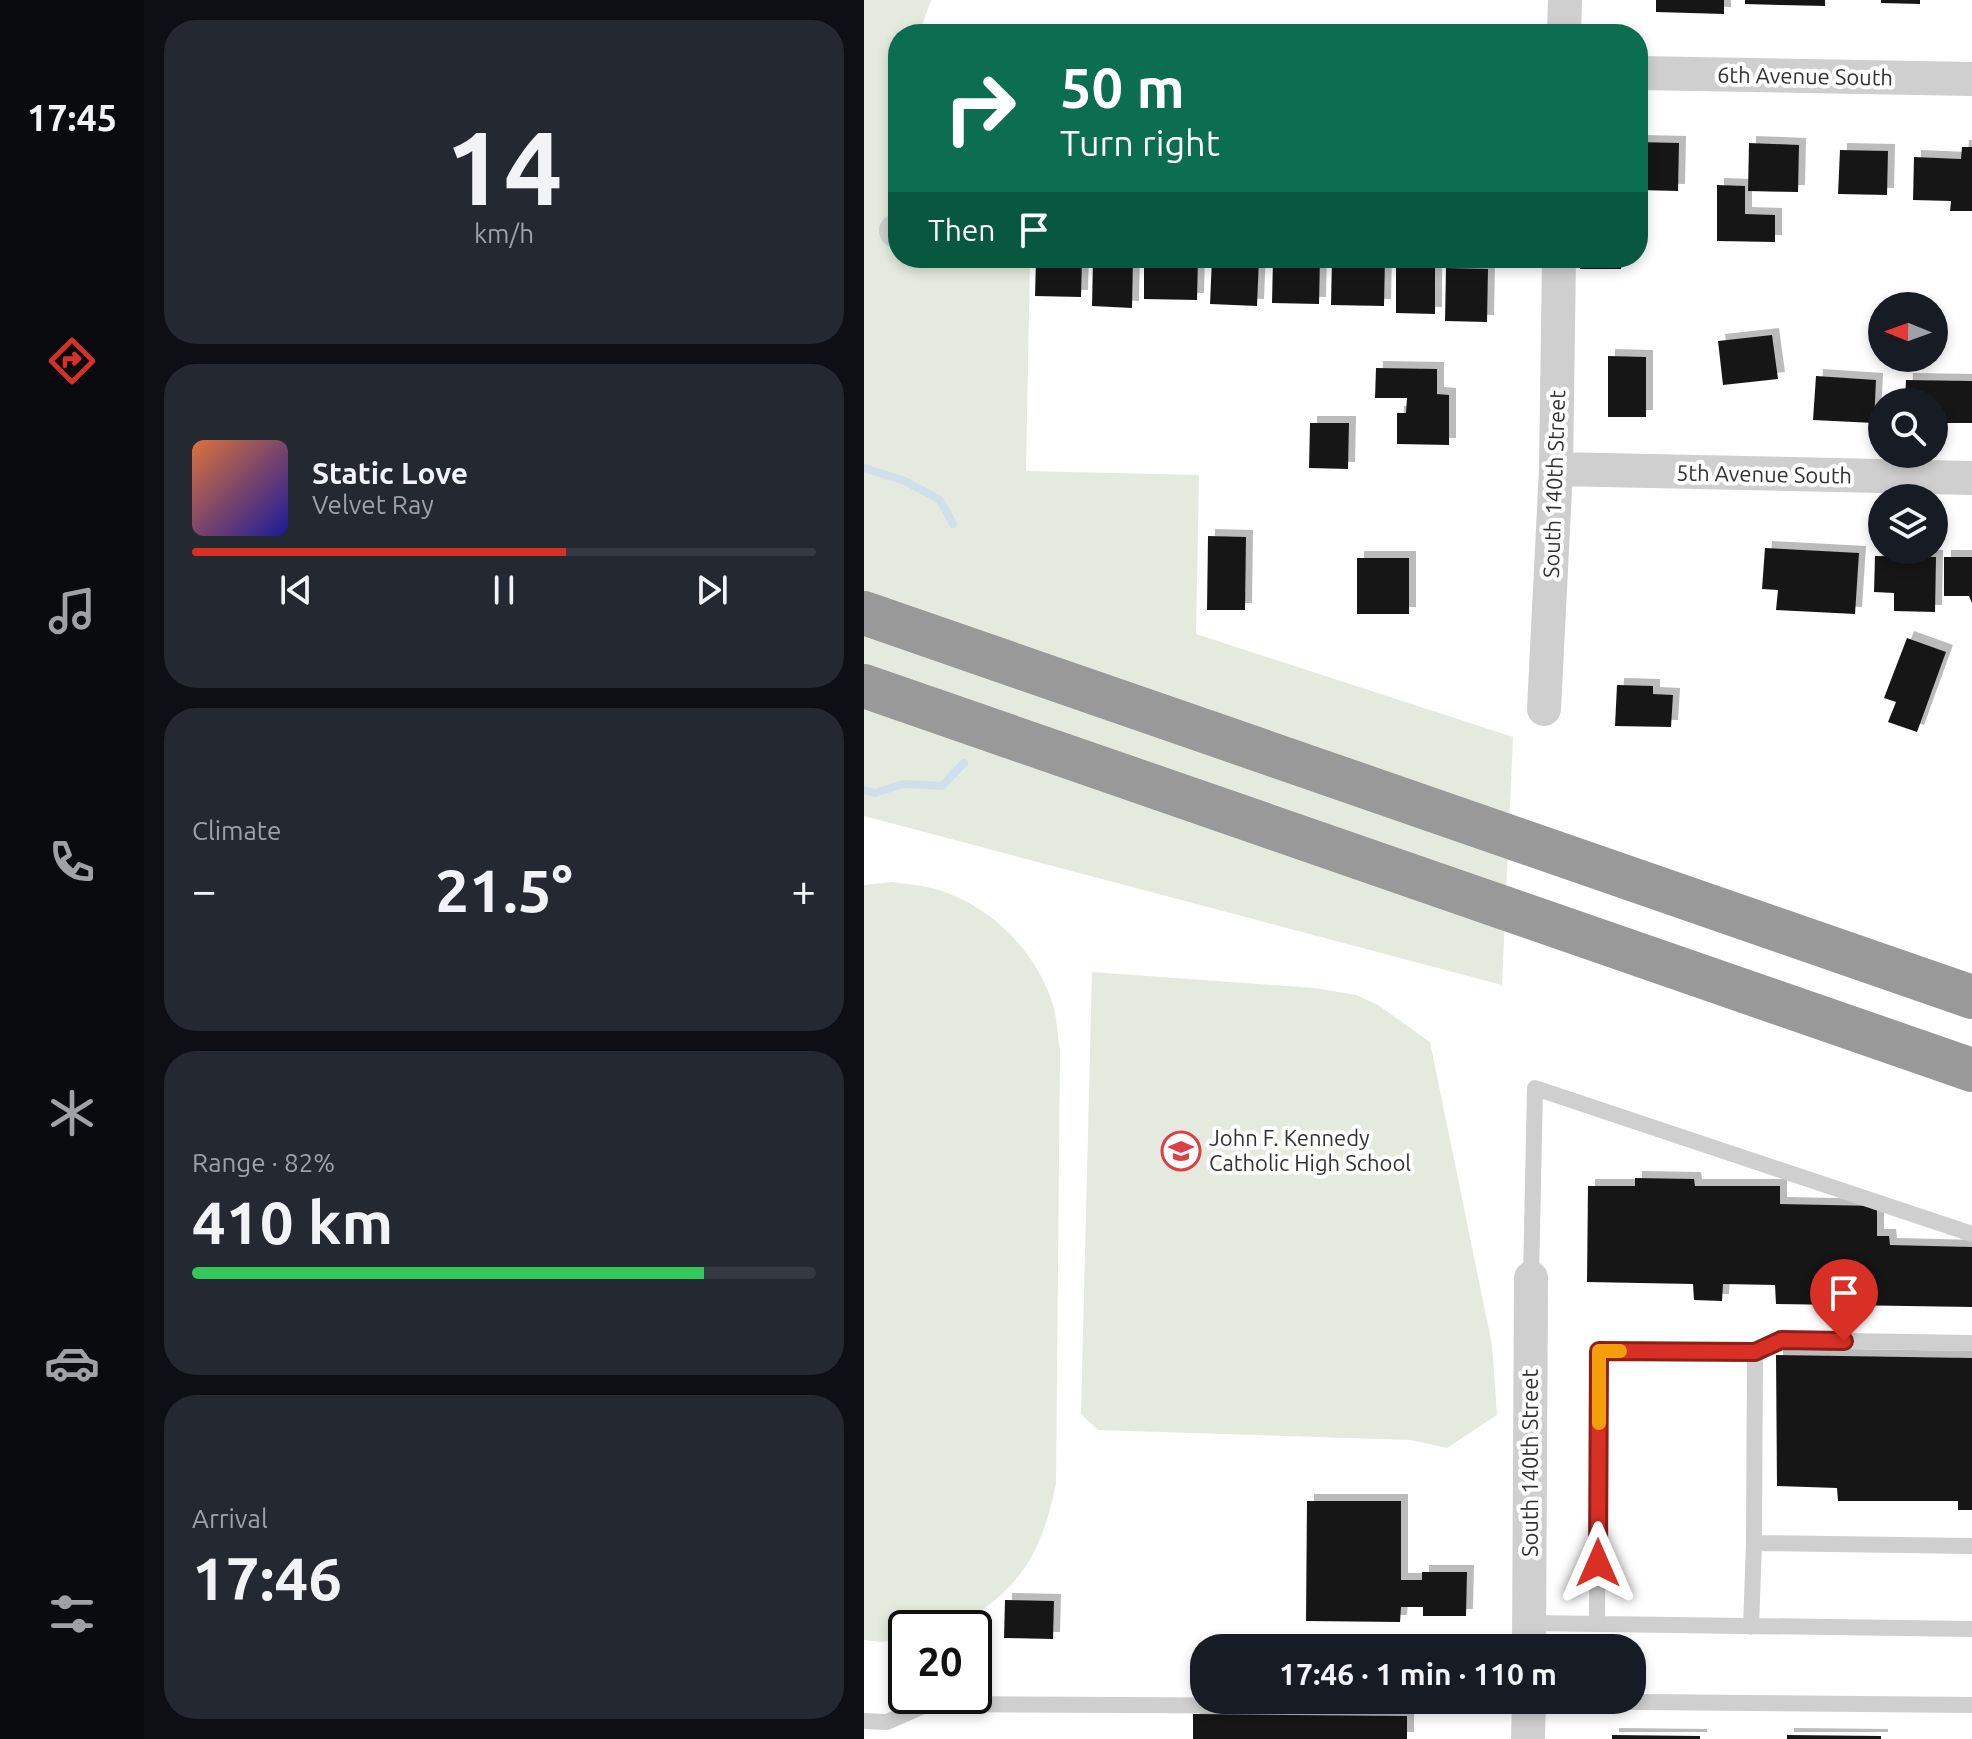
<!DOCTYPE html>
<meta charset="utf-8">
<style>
:root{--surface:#171b24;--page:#242831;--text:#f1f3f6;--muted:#9ea1a6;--line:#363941;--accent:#d93025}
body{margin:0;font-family:Ubuntu,sans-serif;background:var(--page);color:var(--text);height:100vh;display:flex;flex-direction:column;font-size:30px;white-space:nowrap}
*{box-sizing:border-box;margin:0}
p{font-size:26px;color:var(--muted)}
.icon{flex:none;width:44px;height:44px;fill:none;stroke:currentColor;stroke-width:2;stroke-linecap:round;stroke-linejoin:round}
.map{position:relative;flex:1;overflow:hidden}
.drawer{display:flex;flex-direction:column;gap:20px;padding:20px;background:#0d0f14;width:720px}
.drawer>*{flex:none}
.banner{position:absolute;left:24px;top:24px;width:760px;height:244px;border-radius:32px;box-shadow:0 4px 12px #0003;background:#0b6e4f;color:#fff;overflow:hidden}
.needle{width:52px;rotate:271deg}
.tools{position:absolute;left:1004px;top:292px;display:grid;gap:16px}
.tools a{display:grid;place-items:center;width:80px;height:80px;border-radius:50%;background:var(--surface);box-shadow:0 4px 12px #0003;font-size:40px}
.speed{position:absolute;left:24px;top:1610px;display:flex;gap:16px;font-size:40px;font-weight:700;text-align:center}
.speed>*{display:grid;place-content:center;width:104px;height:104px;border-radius:50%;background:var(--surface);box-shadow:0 4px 12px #0003;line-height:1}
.speed .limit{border:4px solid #111;border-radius:12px;background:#fff;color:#111}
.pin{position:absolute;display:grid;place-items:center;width:68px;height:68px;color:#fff;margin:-82px -34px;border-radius:50% 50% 50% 0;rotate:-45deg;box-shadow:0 0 8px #0007}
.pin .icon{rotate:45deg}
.me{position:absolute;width:88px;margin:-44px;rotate:0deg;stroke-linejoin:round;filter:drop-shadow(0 0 6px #0008)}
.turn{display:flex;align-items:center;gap:28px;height:168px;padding:0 40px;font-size:36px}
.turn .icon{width:104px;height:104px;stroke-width:2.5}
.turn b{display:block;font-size:56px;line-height:68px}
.then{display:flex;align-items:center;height:76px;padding:0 40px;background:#0003;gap:16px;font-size:30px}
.big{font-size:60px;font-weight:700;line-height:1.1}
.drawer .card{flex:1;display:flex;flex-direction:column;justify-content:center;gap:12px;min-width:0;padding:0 28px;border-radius:32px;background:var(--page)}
.drawer .dial{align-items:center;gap:0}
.dial b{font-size:104px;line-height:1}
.song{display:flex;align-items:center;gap:24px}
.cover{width:96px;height:96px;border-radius:12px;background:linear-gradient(135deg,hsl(20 70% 55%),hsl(240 70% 35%))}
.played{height:8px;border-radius:4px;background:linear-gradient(90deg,var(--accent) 60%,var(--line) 60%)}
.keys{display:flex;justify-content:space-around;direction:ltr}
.heat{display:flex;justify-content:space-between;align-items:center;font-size:44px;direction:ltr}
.charge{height:12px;border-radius:6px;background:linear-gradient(90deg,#34c759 82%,var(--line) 0)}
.trip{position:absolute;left:326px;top:1634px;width:456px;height:80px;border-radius:32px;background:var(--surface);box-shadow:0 4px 12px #0003;font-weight:700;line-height:80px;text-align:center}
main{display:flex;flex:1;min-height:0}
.menu{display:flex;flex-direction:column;width:144px;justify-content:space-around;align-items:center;background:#090b0e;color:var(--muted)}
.menu .icon{width:56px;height:56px}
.menu .current{color:var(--accent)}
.menu b{font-size:36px;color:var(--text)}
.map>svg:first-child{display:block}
</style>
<main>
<nav class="menu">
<b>17:45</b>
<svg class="icon current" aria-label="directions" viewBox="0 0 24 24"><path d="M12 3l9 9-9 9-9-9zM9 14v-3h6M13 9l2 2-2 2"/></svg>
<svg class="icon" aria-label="music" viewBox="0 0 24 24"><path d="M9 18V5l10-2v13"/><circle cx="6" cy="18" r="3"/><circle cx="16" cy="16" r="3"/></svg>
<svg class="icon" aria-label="phone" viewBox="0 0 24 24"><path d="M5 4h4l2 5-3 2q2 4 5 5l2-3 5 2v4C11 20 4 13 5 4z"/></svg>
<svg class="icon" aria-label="climate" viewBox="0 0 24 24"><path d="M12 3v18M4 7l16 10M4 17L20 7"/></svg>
<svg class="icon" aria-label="car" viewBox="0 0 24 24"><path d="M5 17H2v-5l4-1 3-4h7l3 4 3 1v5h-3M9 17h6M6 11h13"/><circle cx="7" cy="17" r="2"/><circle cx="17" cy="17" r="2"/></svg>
<svg class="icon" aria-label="filters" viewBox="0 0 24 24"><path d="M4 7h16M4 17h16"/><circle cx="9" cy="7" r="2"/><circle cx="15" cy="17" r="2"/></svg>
</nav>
<section class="drawer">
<div class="card dial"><b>14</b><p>km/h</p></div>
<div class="card">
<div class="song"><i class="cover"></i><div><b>Static Love</b><p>Velvet Ray</p></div></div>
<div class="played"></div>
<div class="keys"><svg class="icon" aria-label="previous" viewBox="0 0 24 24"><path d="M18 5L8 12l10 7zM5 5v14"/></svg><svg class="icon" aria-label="pause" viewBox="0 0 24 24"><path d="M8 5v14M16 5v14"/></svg><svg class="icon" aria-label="next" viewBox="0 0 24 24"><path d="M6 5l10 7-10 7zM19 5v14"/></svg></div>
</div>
<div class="card"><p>Climate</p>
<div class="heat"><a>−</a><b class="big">21.5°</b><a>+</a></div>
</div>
<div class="card"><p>Range · 82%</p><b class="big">410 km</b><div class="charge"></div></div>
<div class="card"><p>Arrival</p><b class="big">17:46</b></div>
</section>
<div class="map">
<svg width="1108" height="1739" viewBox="0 0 1108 1739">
<defs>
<filter id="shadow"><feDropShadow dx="7" dy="-7" stdDeviation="0" flood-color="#0004"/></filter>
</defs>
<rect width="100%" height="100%" fill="#fff"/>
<path fill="#e4ebde" d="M0 0H67L55 34H34V258H166L162 471 335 475 332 634 649 737 638 985 0 816Z
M28 882C42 884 57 885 71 889 126 904 174 952 190 1008 193 1021 194 1037 196 1051L192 1484C180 1539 166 1576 118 1610 109 1617 98 1626 86 1628 72 1630 56 1628 42 1628V1639L18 1642 0 1640V885Z
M228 972 451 988 492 995 514 1005 566 1042 628 1345 633 1415 583 1448 547 1440 234 1430 217 1414Z"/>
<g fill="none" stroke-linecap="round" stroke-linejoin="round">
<path stroke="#cfdfec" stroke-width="8" d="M0 468 41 481 76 500 89 524
M0 790 11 793 39 784 78 786 100 763"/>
</g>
<path fill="#191919" filter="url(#shadow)" d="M792 0H860V14L792 12Z
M881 0H961V6L881 4Z
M1017 0H1056V4L1017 3Z
M774 142 815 143 814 191 774 190Z
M885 143 935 145 934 192 884 191Z
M1098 147H1108V211H1086L1087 201 1049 200 1050 157 1097 159Z
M976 150 1024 151 1023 195 974 194Z
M853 185 881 186V214L911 215V242L853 241Z
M172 258H218L217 297 171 296Z
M229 258H269L268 308 228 306Z
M280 258H334L333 300 280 299Z
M348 258H395L393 306 346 304Z
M409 258H456L455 304 408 303Z
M468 258H521L520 306 467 305Z
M532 258H571V314L532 313Z
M716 258H758L757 269H716Z
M582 268 624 269 623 322 581 321Z
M908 335 914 379 859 385 854 341Z
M744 356 782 357V417H744Z
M512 368 573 369V394L585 395V445L533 444V413H542L543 398H511Z
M952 376 1012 380 1010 423 949 420Z
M1042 380 1108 381V423H1070V402H1041Z
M446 423H485L484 469 445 468Z
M344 536 382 537 381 610H343Z
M901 548 995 553 991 614 912 610 914 590 898 589Z
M1011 556 1072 557 1071 612 1030 611V593L1010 592Z
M1080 557H1108V603L1105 596H1080Z
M493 558H545V614H493Z
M1043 638 1082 652 1053 732 1024 722 1032 702 1020 698Z
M753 685 789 686V694L809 695 807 727 751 726Z
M771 1178 830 1179 831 1186H916V1204L1013 1206V1236H1025L1026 1245 1108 1247V1307L912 1304 911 1285 859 1284 858 1301 830 1300 829 1284 723 1282 724 1186H771Z
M912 1355 1108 1358V1510H1094V1501H974L973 1488 913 1486Z
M443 1501H537V1580H558V1572H603L602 1616H559V1607H537L536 1622 442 1621Z
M141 1600 190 1601 189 1639 140 1638Z
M329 1714 543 1716V1739H329Z
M748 1735 836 1736V1739H748Z
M923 1735 1017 1736V1739H923Z"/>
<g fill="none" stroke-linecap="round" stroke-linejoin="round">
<path stroke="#cfcfcf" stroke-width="16" d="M667 1278 671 1088 1108 1234
M891 1352 917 1340 1108 1343
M665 1623 1108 1629
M733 1624 735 1351 891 1352 890 1543
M887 1627 890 1543 1108 1546
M665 1701 1108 1705
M0 1721 23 1722 64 1704 449 1706V1700"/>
<path stroke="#cfcfcf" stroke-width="34" d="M700 34 701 0
M774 73 1108 79
M32 231 34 229
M692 469 1108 478
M680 709 692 469 695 258
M665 1648 667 1278
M664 1739 665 1700"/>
<path stroke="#999" stroke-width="44" d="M0 613 1108 997
M0 686 1108 1070"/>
</g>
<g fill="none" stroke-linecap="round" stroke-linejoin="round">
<defs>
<path id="route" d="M734 1563 735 1351 891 1352 917 1340 980 1341"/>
</defs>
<use href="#route" stroke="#8d1f18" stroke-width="20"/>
<use href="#route" stroke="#d93025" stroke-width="14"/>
<path stroke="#f59e0b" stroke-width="14" d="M735 1423V1351H756"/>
</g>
<defs>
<symbol id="school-ring" viewBox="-11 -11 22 22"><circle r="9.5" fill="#fff" stroke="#df3e43" stroke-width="1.5"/><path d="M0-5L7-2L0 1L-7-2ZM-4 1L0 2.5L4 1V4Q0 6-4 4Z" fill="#df3e43"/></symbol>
</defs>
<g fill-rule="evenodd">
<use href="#school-ring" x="295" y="1129" width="44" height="44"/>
</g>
<g text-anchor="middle" stroke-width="8" stroke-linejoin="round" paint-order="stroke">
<g font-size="22" fill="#323232" stroke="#fff">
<text transform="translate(941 76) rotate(1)" y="8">6th Avenue South</text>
<text transform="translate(900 474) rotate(1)" y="8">5th Avenue South</text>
<text transform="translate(690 484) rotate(-88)" y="8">South 140th Street</text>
<text transform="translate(666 1463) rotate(-90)" y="8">South 140th Street</text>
</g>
<g font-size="22" fill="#323232" stroke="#fff" text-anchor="start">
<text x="345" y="1146">John F. Kennedy<tspan x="345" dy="25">Catholic High School</tspan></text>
</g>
</g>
</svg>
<div class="tools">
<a><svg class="needle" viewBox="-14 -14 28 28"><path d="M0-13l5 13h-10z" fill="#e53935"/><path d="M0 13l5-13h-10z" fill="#9ea1a6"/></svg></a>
<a><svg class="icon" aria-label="search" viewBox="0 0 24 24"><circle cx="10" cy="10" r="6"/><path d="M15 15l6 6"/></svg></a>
<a><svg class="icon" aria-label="layers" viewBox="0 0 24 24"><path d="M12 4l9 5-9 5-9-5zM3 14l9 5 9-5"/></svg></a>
</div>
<div class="speed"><div class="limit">20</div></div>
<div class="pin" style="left:980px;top:1341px;background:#d93025"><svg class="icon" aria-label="arrive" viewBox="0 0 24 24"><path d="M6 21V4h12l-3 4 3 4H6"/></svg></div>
<svg class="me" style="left:734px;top:1563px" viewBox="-20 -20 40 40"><path d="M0-17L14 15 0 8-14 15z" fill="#d93025" stroke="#fff" stroke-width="4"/></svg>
<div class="trip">17:46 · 1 min · 110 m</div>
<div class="banner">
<div class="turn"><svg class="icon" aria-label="right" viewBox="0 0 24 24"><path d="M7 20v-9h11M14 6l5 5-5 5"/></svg><div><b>50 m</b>Turn right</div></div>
<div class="then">Then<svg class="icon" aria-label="arrive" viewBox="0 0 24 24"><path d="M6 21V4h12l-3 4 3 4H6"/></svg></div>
</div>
</div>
</main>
